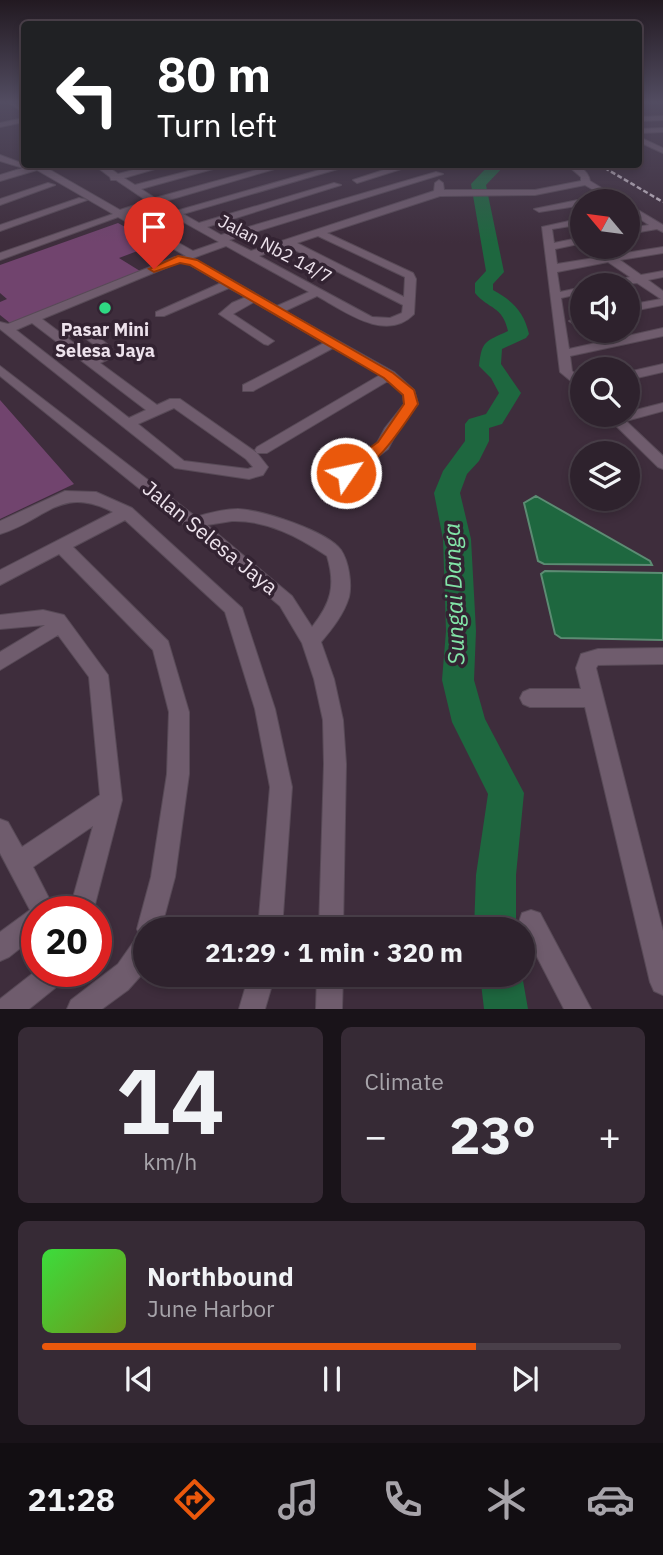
<!DOCTYPE html>
<meta charset="utf-8">
<style>
:root{--surface:#2e222d;--page:#362a35;--text:#f1f3f6;--muted:#a7a4aa;--line:#493f49;--accent:#ea580c}
body{margin:0;font-family:"IBM Plex Sans",sans-serif;background:var(--page);color:var(--text);height:100vh;display:flex;flex-direction:column;font-size:26px;white-space:nowrap}
*{box-sizing:border-box;margin:0}
p{font-size:23px;color:var(--muted)}
.icon{flex:none;width:38px;height:38px;fill:none;stroke:currentColor;stroke-width:2;stroke-linecap:round;stroke-linejoin:round}
.map{position:relative;height:1009px;overflow:hidden}
.drawer{display:flex;flex-direction:column;gap:18px;padding:18px;background:#191319;flex:1}
.drawer>*{flex:none}
.top-card{position:absolute;left:21px;top:21px;width:621px;height:147px;border-radius:7px;box-shadow:0 4px 10px #0003,0 0 0 2px var(--line);background:#202124;color:#fff;overflow:hidden}
.needle{width:46px;rotate:299deg}
.buttons{position:absolute;left:570px;top:189px;display:grid;gap:14px}
.buttons a{display:grid;place-items:center;width:70px;height:70px;border-radius:50%;background:var(--surface);box-shadow:0 4px 10px #0003,0 0 0 2px var(--line);font-size:35px}
.speed{position:absolute;left:21px;top:896px;display:flex;gap:14px;font-size:35px;font-weight:700;text-align:center}
.speed>*{display:grid;place-content:center;width:91px;height:91px;border-radius:50%;background:var(--surface);box-shadow:0 4px 10px #0003,0 0 0 2px var(--line);line-height:1}
.speed .limit{border:10px solid #d22;background:#fff;color:#111}
.pin{position:absolute;display:grid;place-items:center;width:60px;height:60px;color:#fff;margin:-72px -30px;border-radius:50% 50% 50% 0;rotate:-45deg;box-shadow:0 0 7px #0007}
.pin .icon{rotate:45deg}
.me{position:absolute;width:77px;margin:-38px;rotate:56deg;stroke-linejoin:round;filter:drop-shadow(0 0 5px #0008)}
.turn{display:flex;align-items:center;gap:24px;height:147px;padding:0 21px;font-size:32px}
.turn .icon{width:91px;height:91px;stroke-width:2.5}
.turn b{display:block;font-size:49px;line-height:60px}
.big{font-size:52px;font-weight:700;line-height:1.1}
.drawer .card{flex:1;display:flex;flex-direction:column;justify-content:center;gap:10px;min-width:0;padding:0 24px;border-radius:10px;background:var(--page)}
.drawer .dial{align-items:center;gap:0}
.dial b{font-size:91px;line-height:1}
.song{display:flex;align-items:center;gap:21px}
.cover{width:84px;height:84px;border-radius:10px;background:linear-gradient(135deg,hsl(120 70% 55%),hsl(80 70% 35%))}
.played{height:7px;border-radius:4px;background:linear-gradient(90deg,var(--accent) 75%,var(--line) 75%)}
.keys{display:flex;justify-content:space-around;direction:ltr}
.heat{display:flex;justify-content:space-between;align-items:center;font-size:38px;direction:ltr}
.drawer .tiles{flex:1;display:grid;gap:18px;grid-template-columns:1fr 1fr}
.card:last-child{grid-column:span 2}
.trip{position:absolute;left:133px;top:917px;width:402px;height:70px;border-radius:35px;background:var(--surface);box-shadow:0 4px 10px #0003,0 0 0 2px var(--line);font-weight:700;line-height:70px;text-align:center}
.menu{display:flex;height:112px;justify-content:space-around;align-items:center;background:#120e12;color:var(--muted)}
.menu .icon{width:49px;height:49px}
.menu .current{color:var(--accent)}
.menu b{font-size:32px;color:var(--text)}
.map>svg:first-child{display:block}
</style>
<div class="map">
<svg width="663" height="1009" viewBox="0 0 663 1009">
<rect width="100%" height="100%" fill="#3e2d3c"/>
<path fill="#71446e" d="M118 223 156 244 119 258 140 271 10 323 0 315V302L7 299 0 293V265Z
M0 400 74 484 0 519Z"/>
<path fill="#1e673f" stroke="#5c8c73" stroke-width="2" d="M536 496 650 561 652 565 544 564 538 561 524 503Z
M545 571 663 573V640L561 638 555 634 541 574Z"/>
<g fill="none" stroke-linecap="round" stroke-linejoin="round">
<path fill="#1e673f" fill-rule="evenodd" d="M490 164H506L486 185 504 272 493 284V290C513 301 524 312 529 334L526 338 502 349 501 364 521 393 502 424 489 428V441L479 461 467 474 460 493 471 539 476 631 474 680 485 719 524 793 516 875V929H474L476 875 488 794 452 722 442 680 446 631 443 539 434 493 443 471 465 441V424L469 419 486 414 499 393 491 378 479 366C482 340 485 342 508 331 502 305 489 310 475 293V283L486 271 471 184Z
M480 975H522L528 1009H484Z"/>
<defs>
<path id="minor" d="M8 102H17L24 108V113Z
M663 116V120L639 121V117Z
M24 118V122L0 127V123Z
M663 128V132L639 133V129Z
M639 137 663 148V153L639 142Z
M0 155 24 164H51L45 167 120 210 147 201 116 180H111L110 177 93 164H104L118 174 156 164H172L124 178 135 185 215 164H231L141 189 155 198 274 165 278 168 162 202 176 211 340 164H355L183 214 199 223 334 183 341 185 207 227 221 235 436 172 443 174 229 240 251 251 434 191 435 183 439 180 443 183 444 190H535L581 181V177L566 164C576 164 588 169 590 181L623 201H612L585 185 535 195 440 196 327 233 413 273 416 279 414 314C386 343 344 311 317 296L285 311 394 372 414 390 418 404 397 432 388 449 351 477 346 478 338 473 377 443 385 428 404 404 403 394 388 381 267 453H257L268 467 263 475 249 479 175 468 0 329V322L8 324 175 257 186 256 118 217 0 260V253L113 214 37 170 0 181V175L23 168 0 161ZM153 205 219 242 193 251 127 214ZM318 236 405 277 404 297 297 243ZM226 246 309 292 277 306 193 258ZM287 246 403 305 402 313 390 318 372 317 259 256ZM180 262H185L221 283 156 312V316H164L229 288 246 297 232 303 219 314 264 344 268 345 274 341 233 314 254 302 324 343 243 385V391H253L333 348 380 375 257 447 255 450 257 453 180 399H170L157 405 100 363 111 358 112 348 87 328 58 331 42 319ZM32 323 146 410 129 418 16 330ZM81 335 100 349V353L92 357 66 337ZM174 408 246 459 253 467 248 469 184 461 138 424Z
M402 164H417L357 183 353 180Z
M48 183 55 185 0 205V199Z
M79 198 87 200 0 231V225Z
M583 199 587 201H583V205L539 212 534 209Z
M628 204 663 225V232L657 229 628 234V228L649 225 628 211Z
M583 218V224L552 229 554 243 583 237V243L555 249 557 264 663 247V253L620 260 641 275 663 271V277L648 280 663 291V305L628 312V305L661 299 637 283 603 285 604 283 630 277 608 262 557 272 560 292 583 287V293L561 298 569 349 663 328V336L570 356 572 371 583 380V391L560 372 542 227Z
M583 316V323L575 325 569 321Z
M663 364V372L628 380V372Z
M0 366 196 517C209 513 224 509 238 509 262 510 327 531 341 550 349 562 352 584 349 597 344 614 332 629 321 642L334 679 343 720 346 764 343 929H319L324 764 323 720 314 679 302 643 280 606 187 527 0 376ZM232 521C267 520 299 537 327 556 336 586 331 603 312 627L292 596 207 525Z
M663 403V411L626 421 663 456V469L658 467 605 415H628V412Z
M65 491 96 492 132 508 242 608 275 709 292 787 282 929H258L270 787 255 709 225 612 125 520 73 547 168 641 189 712V774L175 877 161 929H145V971L128 990 102 1009H67L71 1000 118 964 139 934 137 929 151 877 167 774 169 712 153 650 59 554 0 585V570L113 512C59 485 47 520 0 534V521Z
M43 610 64 615 108 675 122 800 93 912H69L93 826 33 867 56 912H37V935L9 957 0 961V932L30 910 0 853V819L8 822 22 847 100 795 89 677 58 635 0 670V652L45 625 0 629V615Z
M663 648V664L598 665 596 668 663 931V995L654 991 650 982 585 707H530L523 704 520 698 523 692 530 689H581L576 668 581 654 598 649Z
M531 910 540 913 591 1009H564L519 922 522 913Z
M37 970 69 971 65 980 29 1009H0V999Z
M249 975H275L265 1009H239Z
M317 975H343L342 1009H316Z"/>
</defs>
<use href="#minor" stroke="#584a57" stroke-width="2"/>
<use href="#minor" fill="#6f5c6d" fill-rule="evenodd"/>
<path stroke="#cec2cd" stroke-width="2.5" stroke-dasharray="5 2.5" stroke-linecap="butt" d="M598 164 663 202"/>
</g>
<linearGradient id="sky" x2="0" y2="1"><stop stop-color="#221921"/><stop offset="0.42" stop-color="#524c61"/><stop offset="1" stop-color="#524c61" stop-opacity="0"/></linearGradient>
<rect width="663" height="243" fill="url(#sky)"/>
<path fill="#ea580c" stroke="#983908" stroke-width="2" d="M178 256 197 260 393 373 414 390 418 404C405 423 367 484 340 476L338 473 340 469 378 442 404 404 403 395 384 378 190 265 180 263 154 272 149 269Z"/>
<circle fill="#2fd883" stroke="#332332" stroke-width="2.5" cx="105" cy="308" r="7"/>
<g text-anchor="middle" stroke-width="7" stroke-linejoin="round" paint-order="stroke">
<g font-size="18" fill="#ede2ec" stroke="#332332">
<text transform="translate(275 249) rotate(28)" y="6">Jalan Nb2 14/7</text>
</g>
<g font-size="18" font-weight="bold" fill="#ede2ec" stroke="#332332">
<text x="105" y="336">Pasar Mini<tspan x="105" dy="21">Selesa Jaya</tspan></text>
</g>
<g font-size="21" fill="#ede2ec" stroke="#332332">
<text transform="translate(210 538) rotate(39)" y="7">Jalan Selesa Jaya</text>
</g>
<g font-size="23" font-style="italic" fill="#83e5a8" stroke="#332332">
<text transform="translate(454 594) rotate(-92)" y="8">Sungai Danga</text>
</g>
</g>
</svg>
<div class="buttons">
<a><svg class="needle" viewBox="-14 -14 28 28"><path d="M0-13l5 13h-10z" fill="#e53935"/><path d="M0 13l5-13h-10z" fill="#a7a4aa"/></svg></a>
<a><svg class="icon" aria-label="sound" viewBox="0 0 24 24"><path d="M4 9h4l5-4v14l-5-4H4zM17 9q2 3 0 6"/></svg></a>
<a><svg class="icon" aria-label="search" viewBox="0 0 24 24"><circle cx="10" cy="10" r="6"/><path d="M15 15l6 6"/></svg></a>
<a><svg class="icon" aria-label="layers" viewBox="0 0 24 24"><path d="M12 4l9 5-9 5-9-5zM3 14l9 5 9-5"/></svg></a>
</div>
<div class="speed"><div class="limit">20</div></div>
<div class="pin" style="left:154px;top:269px;background:#d93025"><svg class="icon" aria-label="arrive" viewBox="0 0 24 24"><path d="M6 21V4h12l-3 4 3 4H6"/></svg></div>
<svg class="me" style="left:346px;top:473px" viewBox="-20 -20 40 40"><circle r="17" fill="#ea580c" stroke="#fff" stroke-width="3"/><path d="M0-11L8 9 0 5-8 9z" fill="#fff"/></svg>
<div class="trip">21:29 · 1 min · 320 m</div>
<div class="top-card">
<div class="turn"><svg class="icon" aria-label="left" viewBox="0 0 24 24"><path d="M17 20v-9H6M10 6l-5 5 5 5"/></svg><div><b>80 m</b>Turn left</div></div>
</div>
</div>
<section class="drawer">
<div class="tiles">
<div class="card dial"><b>14</b><p>km/h</p></div>
<div class="card"><p>Climate</p>
<div class="heat"><a>−</a><b class="big">23°</b><a>+</a></div>
</div>
<div class="card">
<div class="song"><i class="cover"></i><div><b>Northbound</b><p>June Harbor</p></div></div>
<div class="played"></div>
<div class="keys"><svg class="icon" aria-label="previous" viewBox="0 0 24 24"><path d="M18 5L8 12l10 7zM5 5v14"/></svg><svg class="icon" aria-label="pause" viewBox="0 0 24 24"><path d="M8 5v14M16 5v14"/></svg><svg class="icon" aria-label="next" viewBox="0 0 24 24"><path d="M6 5l10 7-10 7zM19 5v14"/></svg></div>
</div>
</div>
</section>
<nav class="menu">
<b>21:28</b>
<svg class="icon current" aria-label="directions" viewBox="0 0 24 24"><path d="M12 3l9 9-9 9-9-9zM9 14v-3h6M13 9l2 2-2 2"/></svg>
<svg class="icon" aria-label="music" viewBox="0 0 24 24"><path d="M9 18V5l10-2v13"/><circle cx="6" cy="18" r="3"/><circle cx="16" cy="16" r="3"/></svg>
<svg class="icon" aria-label="phone" viewBox="0 0 24 24"><path d="M5 4h4l2 5-3 2q2 4 5 5l2-3 5 2v4C11 20 4 13 5 4z"/></svg>
<svg class="icon" aria-label="climate" viewBox="0 0 24 24"><path d="M12 3v18M4 7l16 10M4 17L20 7"/></svg>
<svg class="icon" aria-label="car" viewBox="0 0 24 24"><path d="M5 17H2v-5l4-1 3-4h7l3 4 3 1v5h-3M9 17h6M6 11h13"/><circle cx="7" cy="17" r="2"/><circle cx="17" cy="17" r="2"/></svg>
</nav>
